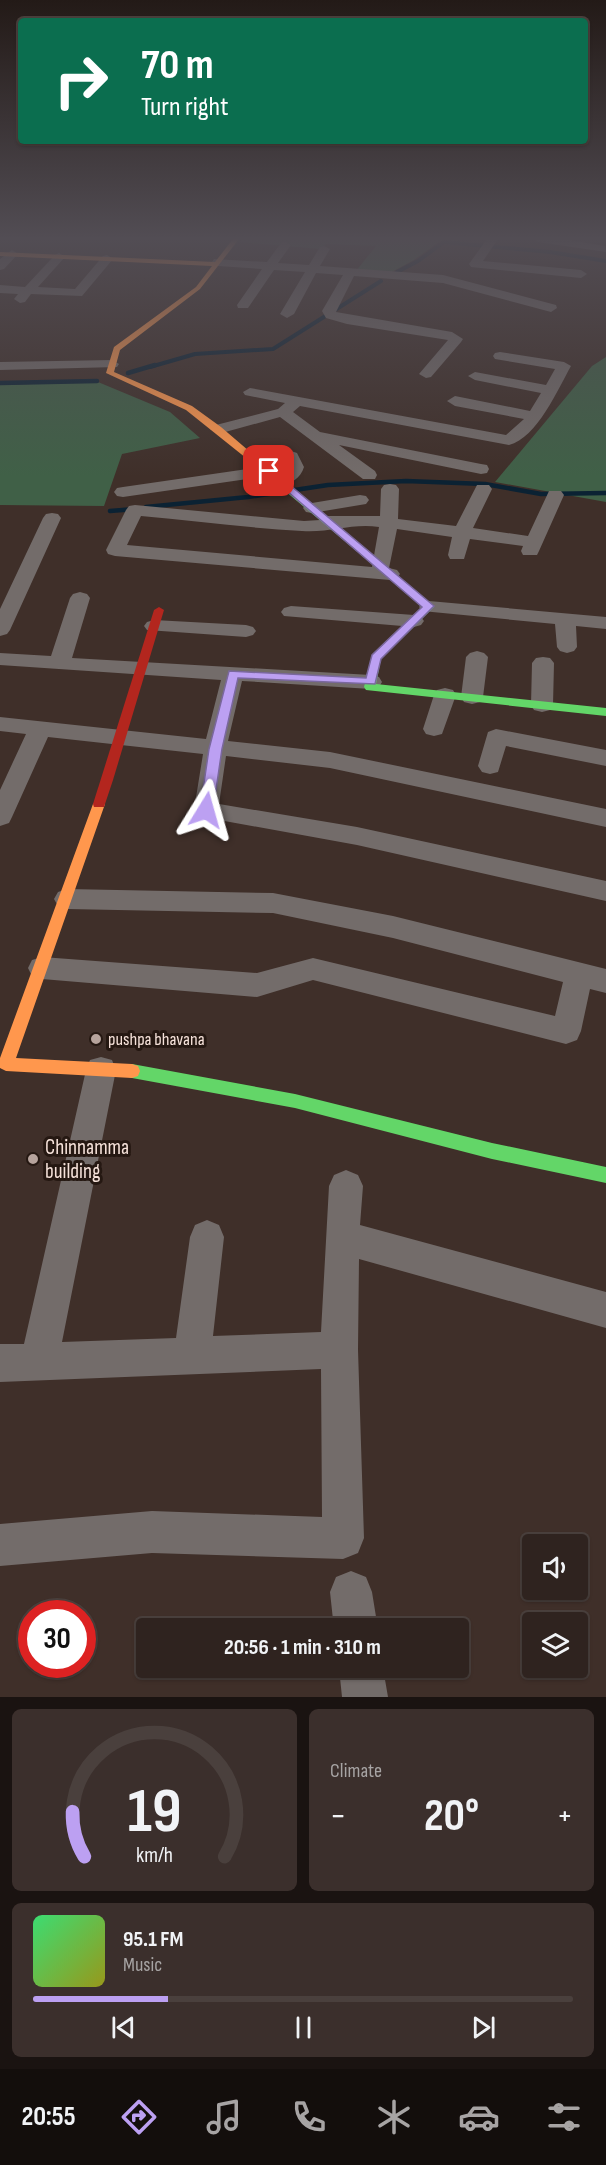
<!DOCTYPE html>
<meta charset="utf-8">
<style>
:root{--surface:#2f231f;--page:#3b2f2c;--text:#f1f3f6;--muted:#a7a4a4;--line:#4a403d;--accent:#bca0f2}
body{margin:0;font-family:"Sofia Sans Condensed",sans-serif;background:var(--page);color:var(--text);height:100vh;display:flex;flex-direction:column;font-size:22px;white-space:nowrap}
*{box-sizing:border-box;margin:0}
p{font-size:20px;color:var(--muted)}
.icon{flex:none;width:33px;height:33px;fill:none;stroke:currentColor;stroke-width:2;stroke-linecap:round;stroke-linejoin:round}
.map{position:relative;height:1697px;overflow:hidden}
.drawer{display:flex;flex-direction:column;gap:12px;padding:12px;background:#1a1311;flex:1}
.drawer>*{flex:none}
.guide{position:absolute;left:18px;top:18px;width:570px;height:126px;border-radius:6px;box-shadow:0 2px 4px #0004,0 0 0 2px var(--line);background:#0b6e4f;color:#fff;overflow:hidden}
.controls{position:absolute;left:522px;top:1534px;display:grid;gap:12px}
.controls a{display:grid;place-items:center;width:66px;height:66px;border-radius:6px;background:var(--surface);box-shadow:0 2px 4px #0004,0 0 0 2px var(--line);font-size:30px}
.speed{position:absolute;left:18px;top:1600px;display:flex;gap:12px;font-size:30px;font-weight:700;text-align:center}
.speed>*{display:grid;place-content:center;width:78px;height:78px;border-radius:50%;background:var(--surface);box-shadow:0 2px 4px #0004,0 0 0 2px var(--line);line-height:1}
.speed .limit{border:9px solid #d22;background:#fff;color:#111}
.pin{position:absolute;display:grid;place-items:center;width:51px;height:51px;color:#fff;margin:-26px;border-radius:12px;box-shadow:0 3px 9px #0006}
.me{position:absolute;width:66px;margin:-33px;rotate:8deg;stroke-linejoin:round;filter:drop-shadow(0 0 4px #0008)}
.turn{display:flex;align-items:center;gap:21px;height:126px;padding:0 24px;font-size:27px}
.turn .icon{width:78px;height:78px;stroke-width:2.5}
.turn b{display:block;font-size:42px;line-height:51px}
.big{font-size:45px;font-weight:700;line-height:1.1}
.drawer .tile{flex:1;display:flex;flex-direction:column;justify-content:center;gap:9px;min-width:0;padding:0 21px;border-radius:9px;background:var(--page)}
.drawer .dial{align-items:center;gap:0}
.dial svg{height:156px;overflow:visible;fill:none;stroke:var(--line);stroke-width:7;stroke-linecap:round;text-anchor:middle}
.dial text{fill:var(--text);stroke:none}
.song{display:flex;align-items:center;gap:18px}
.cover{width:72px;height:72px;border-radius:9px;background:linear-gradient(135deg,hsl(140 70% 55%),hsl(60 70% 35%))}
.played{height:6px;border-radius:3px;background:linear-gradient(90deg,var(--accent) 25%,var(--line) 25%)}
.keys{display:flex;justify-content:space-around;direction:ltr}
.heat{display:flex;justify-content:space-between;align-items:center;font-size:33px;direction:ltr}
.drawer .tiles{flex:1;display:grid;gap:12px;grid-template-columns:1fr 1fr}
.tile:last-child{grid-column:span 2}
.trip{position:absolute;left:136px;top:1618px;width:333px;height:60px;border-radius:6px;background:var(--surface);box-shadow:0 2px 4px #0004,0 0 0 2px var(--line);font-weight:700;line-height:60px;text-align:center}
.menu{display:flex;height:96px;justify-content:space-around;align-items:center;background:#130e0c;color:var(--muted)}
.menu .icon{width:42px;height:42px}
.menu .selected{color:var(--accent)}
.menu b{font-size:27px;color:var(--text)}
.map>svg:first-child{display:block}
</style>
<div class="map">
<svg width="606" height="1697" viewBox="0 0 606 1697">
<rect width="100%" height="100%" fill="#3f2f29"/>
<path fill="#406047" d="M242 239H458L455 242 440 241 414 260 388 274 356 271 376 246 326 244 320 249 240 242Z
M606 357V502L495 482 592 366Z
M98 382 170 412 200 438 122 454 104 506 0 505V385Z"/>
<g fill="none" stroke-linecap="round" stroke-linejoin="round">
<path stroke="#0b2233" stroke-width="4" d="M397 272 418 261 444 242 550 252 606 261
M150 367 195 354 273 349 381 281"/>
<path stroke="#0b2233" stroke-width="4.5" d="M128 373 155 365
M0 383 97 381
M146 507 248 497 328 485 406 481 485 484 541 494 606 493
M110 511 135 509"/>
<path fill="#736c6a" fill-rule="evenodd" d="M487 239H498L483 261 581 270 587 274 581 278 471 267 469 264Z
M533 239H563L605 246 606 252 538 242Z
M285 242 291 245 278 263 309 265 320 247 324 246 330 249 320 266 443 275 556 305 557 308 551 312 443 283 354 276 336 312 452 332 463 339 461 342 431 377 426 378 419 374 448 340 347 324 326 318 322 311 343 275 316 273 294 314 287 318 280 314 305 272 274 270 248 308H238L237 305 262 269 218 266 212 262 214 259 267 262 281 243Z
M12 250 18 254 4 269 0 270V259Z
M59 253 65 257 38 287 75 289 103 256 107 255 113 259 82 296 31 294 25 302 20 303 14 299 18 294 0 293V285L25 287 55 255Z
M500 352 564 362 571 366C558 389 537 438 509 445L300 406 293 412 320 432 481 464 487 465 489 469 487 473 481 474 339 445 375 471 377 475 375 479H363L280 417 218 434 210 429 212 426 278 409 285 403 245 395 243 392 250 388 506 435 524 419 455 406 447 401 455 396 530 411 541 393 475 380 468 376 475 372 546 385 555 369 495 359 493 356 495 353Z
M112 360 119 364 117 367 0 370V362Z
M291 451 297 453 304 467C300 480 287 487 273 484L271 480 273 476 286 472 288 467 283 456Z
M269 466 277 471 275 475 123 497 117 496 114 492 117 488 123 487Z
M390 484 396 485 399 489 398 519 456 526 477 485H489L492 489 473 528 528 536 549 491H561L564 495 539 551 537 555H523L521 551 523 546 470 539 464 559H450L448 555 452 537 397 529 389 568 397 570 400 574 397 578 390 580 115 556 108 554 106 550 126 510 129 506 135 505 304 521 320 520 328 516H380L381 489 384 485ZM141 516C195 521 248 528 302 531 330 533 352 523 379 527L372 567 127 545Z
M360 495 366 496 369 500 366 504 312 513 306 512 303 508 306 504Z
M52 513 58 514 61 518 10 630 7 634 0 636V609L43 518 46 514Z
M80 592 87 594 90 598 72 658 371 675 379 677 382 682 379 687 371 689 242 681 228 741 330 752 606 809V827L330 768 226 756 219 804 357 827 606 881V901L357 845 197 816 194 810 203 754 48 737 12 817 9 823 0 826V790L26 734 0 731V717L206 739 221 680 0 665V653L51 656 70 598 73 594Z
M429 601 606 617V629L576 626 577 647 574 651 567 653 560 651 557 647 555 624 422 611 419 607 422 603Z
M291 606 414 615 421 617 424 621 421 625 414 627 284 616 281 612 284 608Z
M154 620 246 625 253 627 256 631 253 635 246 637 147 630 144 626 147 622Z
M477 651 484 653 488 657 483 697 480 702 472 704 464 702 461 697 466 657 470 653Z
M543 657 550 658 554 663 553 705 550 710 542 712 534 710 531 705 532 663 536 658Z
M445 688 453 690 456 695 442 734 434 736 426 734 423 729 434 695 437 690Z
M496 729 606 750V766L506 746 498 772 490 774 482 772 478 766 488 732Z
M67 889 273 893 393 916 606 969V993L590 989 581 1031 577 1040 566 1044 313 980 257 997 42 979 32 976 28 968 32 960 42 957 257 973 313 958 555 1016 563 982 393 938 273 913 67 909 58 906 54 899 58 892Z
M101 1057 112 1060 116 1070 62 1342 176 1338 190 1237 195 1225 207 1220 219 1225 224 1237 213 1336 321 1332 329 1186 334 1175 346 1170 358 1175 363 1186 360 1225 606 1292V1328L359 1259 358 1350 364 1538 358 1553 343 1559 152 1553 0 1566V1524L152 1511 322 1517 321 1369 0 1382V1344H24L86 1070 90 1060Z
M351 1571 366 1577 372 1592 378 1629H334L330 1592 336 1577Z
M339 1668H383L388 1697H342Z"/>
<path fill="#63d668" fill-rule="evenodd" d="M278 481H284L434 607 381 659 376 684 606 708V716L366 690 364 687 372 656 423 607 278 485Z
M132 1064 295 1094 492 1143 606 1167V1183L492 1159 295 1108 132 1078 126 1076 124 1071 126 1066Z"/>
<path fill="#ff974d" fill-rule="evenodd" d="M233 239H239L200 289 120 350 114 372 192 406 221 427 284 481 286 483 281 486 186 410 106 373 114 347 196 287 212 266 0 256V252L215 262Z
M99 799 105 804 16 1058 132 1064 138 1066 140 1071 138 1076 132 1078 6 1071 0 1068V1058L93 804Z"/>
<path fill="#b3261e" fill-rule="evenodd" d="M159 607 164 610 113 780 104 807H94L93 804 154 610Z"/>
</g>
<linearGradient id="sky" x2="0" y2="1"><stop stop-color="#231a17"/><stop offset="0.5" stop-color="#524d54"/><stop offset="1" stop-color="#524d54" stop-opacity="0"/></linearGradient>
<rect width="606" height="477" fill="url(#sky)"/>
<path fill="#bca0f2" stroke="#7a689d" stroke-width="1.5" d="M266 470H272L434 606 381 659 375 684 238 678 222 749 213 810 206 815 200 810 209 749 229 671 366 678 372 655 422 607 266 473Z"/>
<g fill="#b6a39c" stroke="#251812" stroke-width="2">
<circle cx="96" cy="1039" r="6"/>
<circle cx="33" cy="1159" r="6"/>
</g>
<g text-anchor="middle" stroke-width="6" stroke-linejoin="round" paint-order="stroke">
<g font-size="18" fill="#f6e2da" stroke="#251812" text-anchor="start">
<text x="108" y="1045">pushpa bhavana</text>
</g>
<g font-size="21" fill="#f6e2da" stroke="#251812" text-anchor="start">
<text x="45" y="1154">Chinnamma<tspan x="45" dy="24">building</tspan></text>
</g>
</g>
</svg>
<div class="controls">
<a><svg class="icon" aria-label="sound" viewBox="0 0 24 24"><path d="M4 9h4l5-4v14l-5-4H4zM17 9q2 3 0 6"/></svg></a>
<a><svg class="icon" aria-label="layers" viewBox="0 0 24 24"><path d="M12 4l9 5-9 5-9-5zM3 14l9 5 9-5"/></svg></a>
</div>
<div class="speed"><div class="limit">30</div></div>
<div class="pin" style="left:269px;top:471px;background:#d93025"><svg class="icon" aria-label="arrive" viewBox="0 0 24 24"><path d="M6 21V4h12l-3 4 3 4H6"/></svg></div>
<svg class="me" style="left:206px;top:810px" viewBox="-20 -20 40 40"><path d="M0-17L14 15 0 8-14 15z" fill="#bca0f2" stroke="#fff" stroke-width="4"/></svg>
<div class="trip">20:56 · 1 min · 310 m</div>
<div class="guide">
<div class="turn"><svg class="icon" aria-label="right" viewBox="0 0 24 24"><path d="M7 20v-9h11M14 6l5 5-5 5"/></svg><div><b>70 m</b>Turn right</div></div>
</div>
</div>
<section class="drawer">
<div class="tiles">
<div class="tile dial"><svg viewBox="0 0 100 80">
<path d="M14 69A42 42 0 1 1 86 69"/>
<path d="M14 69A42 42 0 0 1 8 46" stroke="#bca0f2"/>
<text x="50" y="56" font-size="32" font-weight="700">19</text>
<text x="50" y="72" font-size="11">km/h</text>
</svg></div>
<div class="tile"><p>Climate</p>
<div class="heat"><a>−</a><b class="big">20°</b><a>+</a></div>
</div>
<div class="tile">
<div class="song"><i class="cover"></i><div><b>95.1 FM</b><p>Music</p></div></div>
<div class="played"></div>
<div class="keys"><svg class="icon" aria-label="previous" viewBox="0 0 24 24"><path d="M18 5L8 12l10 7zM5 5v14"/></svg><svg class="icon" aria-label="pause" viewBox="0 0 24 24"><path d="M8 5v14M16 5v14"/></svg><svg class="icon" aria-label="next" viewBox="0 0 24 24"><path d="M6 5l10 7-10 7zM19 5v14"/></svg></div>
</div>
</div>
</section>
<nav class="menu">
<b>20:55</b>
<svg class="icon selected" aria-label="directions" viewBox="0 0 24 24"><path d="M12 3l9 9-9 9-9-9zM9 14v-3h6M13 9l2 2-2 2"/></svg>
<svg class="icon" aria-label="music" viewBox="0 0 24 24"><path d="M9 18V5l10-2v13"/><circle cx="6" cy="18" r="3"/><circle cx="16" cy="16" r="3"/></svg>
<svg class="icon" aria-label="phone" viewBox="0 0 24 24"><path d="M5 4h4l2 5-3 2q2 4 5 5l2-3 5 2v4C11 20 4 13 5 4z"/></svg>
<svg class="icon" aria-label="climate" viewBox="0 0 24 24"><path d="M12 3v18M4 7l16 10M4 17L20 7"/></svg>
<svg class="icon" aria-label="car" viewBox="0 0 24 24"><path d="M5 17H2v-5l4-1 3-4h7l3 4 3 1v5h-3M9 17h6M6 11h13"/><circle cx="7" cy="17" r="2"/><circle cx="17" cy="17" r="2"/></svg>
<svg class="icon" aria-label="filters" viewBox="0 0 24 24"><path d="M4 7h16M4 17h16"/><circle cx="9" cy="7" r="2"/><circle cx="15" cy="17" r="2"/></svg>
</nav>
